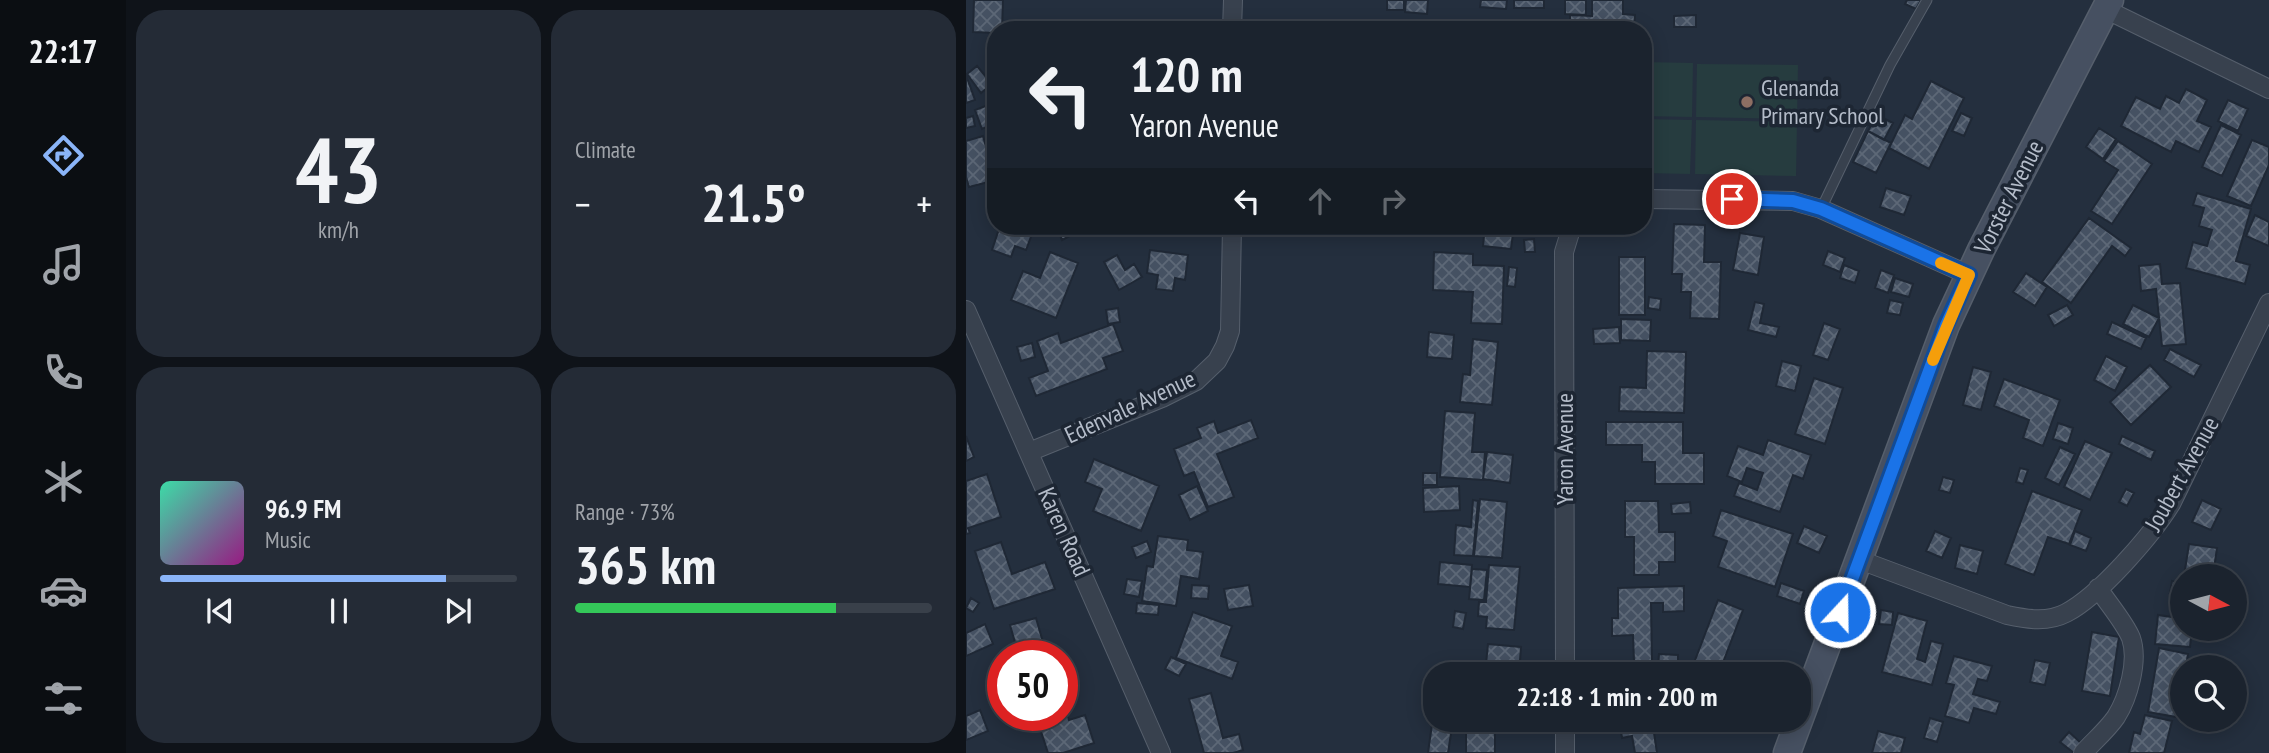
<!DOCTYPE html>
<meta charset="utf-8">
<style>
:root{--surface:#1b232e;--page:#242b36;--text:#f1f3f6;--muted:#a0a4aa;--line:#39404a;--accent:#8ab4f8}
body{margin:0;font-family:"PT Sans Narrow",sans-serif;background:var(--page);color:var(--text);height:100vh;display:flex;flex-direction:column;font-size:26px;white-space:nowrap}
*{box-sizing:border-box;margin:0}
p{font-size:23px;color:var(--muted)}
.icon{flex:none;width:38px;height:38px;fill:none;stroke:currentColor;stroke-width:2;stroke-linecap:round;stroke-linejoin:round}
.map{position:relative;flex:1;overflow:hidden}
.drawer{display:flex;flex-direction:column;gap:10px;padding:10px;background:#0f1319;width:840px}
.drawer>*{flex:none}
.banner{position:absolute;left:21px;top:21px;width:665px;height:214px;border-radius:28px;box-shadow:0 4px 18px #0003,0 0 0 2px var(--line);background:#1b232e;color:var(--text);overflow:hidden}
.needle{width:46px;rotate:97deg}
.controls{position:absolute;left:1204px;top:564px;display:grid;gap:14px}
.controls a{display:grid;place-items:center;width:77px;height:77px;border-radius:50%;background:var(--surface);box-shadow:0 4px 18px #0003,0 0 0 2px var(--line);font-size:35px}
.speed{position:absolute;left:21px;top:640px;display:flex;gap:14px;font-size:35px;font-weight:700;text-align:center}
.speed>*{display:grid;place-content:center;width:91px;height:91px;border-radius:50%;background:var(--surface);box-shadow:0 4px 18px #0003,0 0 0 2px var(--line);line-height:1}
.speed .limit{border:10px solid #d22;background:#fff;color:#111}
.pin{position:absolute;display:grid;place-items:center;width:60px;height:60px;color:#fff;margin:-30px;border:4px solid #fff;border-radius:50%;box-shadow:0 2px 7px #0007}
.me{position:absolute;width:77px;margin:-38px;rotate:21deg;stroke-linejoin:round;filter:drop-shadow(0 0 5px #0008)}
.turn{display:flex;align-items:center;gap:24px;height:147px;padding:0 28px;font-size:32px}
.turn .icon{width:91px;height:91px;stroke-width:2.5}
.turn b{display:block;font-size:49px;line-height:60px}
.lanes{display:flex;align-items:center;height:66px;padding:0 28px;background:#0003;justify-content:center;gap:35px;direction:ltr}
.lanes .off{opacity:.35}
.big{font-size:52px;font-weight:700;line-height:1.1}
.drawer .card{flex:1;display:flex;flex-direction:column;justify-content:center;gap:10px;min-width:0;padding:0 24px;border-radius:28px;background:var(--page)}
.drawer .dial{align-items:center;gap:0}
.dial b{font-size:91px;line-height:1}
.song{display:flex;align-items:center;gap:21px}
.cover{width:84px;height:84px;border-radius:10px;background:linear-gradient(135deg,hsl(160 70% 55%),hsl(310 70% 35%))}
.played{height:7px;border-radius:4px;background:linear-gradient(90deg,var(--accent) 80%,var(--line) 80%)}
.keys{display:flex;justify-content:space-around;direction:ltr}
.heat{display:flex;justify-content:space-between;align-items:center;font-size:38px;direction:ltr}
.charge{height:10px;border-radius:5px;background:linear-gradient(90deg,#34c759 73%,var(--line) 0)}
.drawer .tiles{flex:1;display:grid;gap:10px;grid-template-columns:repeat(2,1fr)}
.trip{position:absolute;left:457px;top:662px;width:388px;height:70px;border-radius:28px;background:var(--surface);box-shadow:0 4px 18px #0003,0 0 0 2px var(--line);font-weight:700;line-height:70px;text-align:center}
main{display:flex;flex:1;min-height:0}
.dock{display:flex;flex-direction:column;width:126px;justify-content:space-around;align-items:center;background:#0b0e12;color:var(--muted)}
.dock .icon{width:49px;height:49px}
.dock .active{color:var(--accent)}
.dock b{font-size:32px;color:var(--text)}
.map>svg:first-child{display:block}
</style>
<main>
<nav class="dock">
<b>22:17</b>
<svg class="icon active" aria-label="directions" viewBox="0 0 24 24"><path d="M12 3l9 9-9 9-9-9zM9 14v-3h6M13 9l2 2-2 2"/></svg>
<svg class="icon" aria-label="music" viewBox="0 0 24 24"><path d="M9 18V5l10-2v13"/><circle cx="6" cy="18" r="3"/><circle cx="16" cy="16" r="3"/></svg>
<svg class="icon" aria-label="phone" viewBox="0 0 24 24"><path d="M5 4h4l2 5-3 2q2 4 5 5l2-3 5 2v4C11 20 4 13 5 4z"/></svg>
<svg class="icon" aria-label="climate" viewBox="0 0 24 24"><path d="M12 3v18M4 7l16 10M4 17L20 7"/></svg>
<svg class="icon" aria-label="car" viewBox="0 0 24 24"><path d="M5 17H2v-5l4-1 3-4h7l3 4 3 1v5h-3M9 17h6M6 11h13"/><circle cx="7" cy="17" r="2"/><circle cx="17" cy="17" r="2"/></svg>
<svg class="icon" aria-label="filters" viewBox="0 0 24 24"><path d="M4 7h16M4 17h16"/><circle cx="9" cy="7" r="2"/><circle cx="15" cy="17" r="2"/></svg>
</nav>
<section class="drawer">
<div class="tiles">
<div class="card dial"><b>43</b><p>km/h</p></div>
<div class="card"><p>Climate</p>
<div class="heat"><a>−</a><b class="big">21.5°</b><a>+</a></div>
</div>
<div class="card">
<div class="song"><i class="cover"></i><div><b>96.9 FM</b><p>Music</p></div></div>
<div class="played"></div>
<div class="keys"><svg class="icon" aria-label="previous" viewBox="0 0 24 24"><path d="M18 5L8 12l10 7zM5 5v14"/></svg><svg class="icon" aria-label="pause" viewBox="0 0 24 24"><path d="M8 5v14M16 5v14"/></svg><svg class="icon" aria-label="next" viewBox="0 0 24 24"><path d="M6 5l10 7-10 7zM19 5v14"/></svg></div>
</div>
<div class="card"><p>Range · 73%</p><b class="big">365 km</b><div class="charge"></div></div>
</div>
</section>
<div class="map">
<svg width="1303" height="753" viewBox="0 0 1303 753">
<defs>
<pattern id="building-cross-hatch" width="8" height="8" patternUnits="userSpaceOnUse" patternTransform="scale(1.75)"><rect width="8" height="8" fill="#455162"/><path d="M0 0l8 8M0 8l8-8" fill="none" stroke="#5d6877"/></pattern>
</defs>
<rect width="100%" height="100%" fill="#242f3e"/>
<path fill="#263c3f" d="M677 62 727 63 726 117 677 116Z
M731 64 832 65 831 119 730 117Z
M677 119 726 120 724 174 677 173Z
M730 120 831 122 830 176 729 174Z"/>
<path fill="url(#building-cross-hatch)" stroke="#1f2835" stroke-width="2" d="M8 0H37L36 30H30V33L7 32Z
M421 0H438V10H421Z
M440 0H462L461 14 439 12Z
M515 0H541L540 9 514 7Z
M548 0H578V8H548Z
M599 0H620V15L599 14Z
M626 0H657V14L669 15 668 30H604V15L626 16Z
M941 0H955L950 9 939 4Z
M730 15V27H708V16Z
M11 66 26 84 15 93 1 74Z
M0 75 9 100 0 103Z
M965 81 998 98 963 169 923 148 939 115 946 119Z
M1220 89 1241 100 1231 121 1245 127 1233 152 1210 141 1205 152 1155 126 1170 97 1194 109 1200 96 1213 103Z
M1262 100 1282 109 1272 131 1252 121Z
M30 102V123L16 129 9 110Z
M995 113 1006 118 998 136 986 131Z
M911 115 927 123 918 140 902 131Z
M7 116 9 126 0 128V118Z
M1255 125 1275 135 1256 176 1236 167Z
M1133 128 1150 139 1137 159 1120 147Z
M902 131 925 143 910 173 887 162Z
M17 136 25 164 30 163V180L3 187 0 177V141Z
M1286 140 1303 147V165L1285 206 1261 196Z
M1152 141 1186 164 1146 224 1125 211 1152 170 1138 161Z
M920 188 945 196 938 215 914 207Z
M1231 193 1285 209 1270 261 1284 265 1279 284 1220 268 1227 242 1241 246 1246 230 1233 226 1238 208 1227 205Z
M1289 215 1303 222V246L1280 236Z
M1123 218 1165 248 1159 256 1146 246 1105 303 1076 282Z
M708 224 739 225 738 262H755L753 319 724 318 725 292H715L716 274H706Z
M34 226H69L60 250 49 246 45 257 26 250Z
M90 226H113L115 230 96 240Z
M519 226H548L545 249 517 246Z
M774 233 798 237 792 275 767 270Z
M568 239 569 252H559L558 240Z
M184 250 222 255 219 280 209 278 207 291 190 289 192 275 181 273Z
M862 251 879 258 874 272 857 265Z
M84 252 112 263 90 318 45 300 57 271 74 278Z
M468 252 507 254V265L538 266 536 324 505 323 507 292 467 290Z
M151 255 159 270 168 264 176 277 153 290 138 262Z
M653 257H679V315H653Z
M1194 264 1196 284 1214 283 1220 344 1196 346 1190 289 1175 291 1173 266Z
M878 265 893 271 889 283 874 278Z
M543 267 551 268 549 287 541 286Z
M915 270 928 275 922 293 909 288Z
M1060 273 1081 287 1069 306 1047 292Z
M929 278 947 284 943 297 925 292Z
M683 297 695 299 694 310 682 308Z
M924 300 937 303 934 315 921 313Z
M789 302 798 304 794 323 813 327 810 337 782 330Z
M1101 305 1107 315 1088 326 1082 315Z
M1167 305 1193 318 1183 337 1157 324Z
M152 308 154 322 142 324 140 310Z
M655 319 685 320 684 341 655 340Z
M1146 322 1180 338 1175 349 1141 334Z
M858 323 874 329 862 360 847 355Z
M147 324 157 351 137 358 141 369 70 396 63 378 82 371 71 341 92 333 95 343Z
M653 327 654 343 628 344 627 329Z
M463 332 488 335 486 359 461 357Z
M507 339 532 342 526 405 494 402 497 374 504 375Z
M66 343 69 357 55 361 51 347Z
M1204 349 1235 365 1228 377 1198 360Z
M681 351 720 352 718 413 653 411 654 387 680 388Z
M1140 356 1161 367 1149 391 1128 380Z
M816 361 835 366 829 391 810 386Z
M1184 365 1205 387 1165 425 1144 402Z
M1007 367 1025 372 1015 410 997 405Z
M848 378 877 388 859 444 829 434Z
M1038 379 1094 400 1077 446 1057 438 1063 420 1028 406Z
M479 411 509 413 506 452H519L517 480 474 477Z
M285 420 292 438 251 454 268 497 242 507 228 472 218 476 208 449 235 438 231 428 248 421 252 433Z
M640 422H717V453H738V484H689V462H676V445H640Z
M1092 423 1107 428 1102 444 1087 439Z
M0 436 8 457 0 461Z
M1156 436 1189 451 1185 460 1153 444Z
M802 440 845 455 837 479 827 475 814 512 768 496 773 483 791 490 797 473 781 468 776 482 761 476 772 446 797 455Z
M1119 441 1146 453 1124 500 1098 487Z
M1094 447 1109 454 1093 485 1079 478Z
M521 452 547 455 544 483 517 479Z
M128 459 193 486 175 531 127 511 136 489 119 482Z
M1054 468 1062 470 1057 484 1050 482Z
M457 473H471V485H457Z
M21 474 35 517 2 528 4 533 0 534V481Z
M977 477 988 480 984 493 973 490Z
M231 486 242 511 224 520 213 495Z
M493 486 494 510 458 512 457 488Z
M1160 489 1168 493 1161 506 1153 502Z
M1066 491 1116 510 1103 544 1082 537 1068 575 1039 564Z
M514 499 541 502 536 558 508 556Z
M507 500 512 501 507 556 488 555 490 525 505 527Z
M1236 500 1255 509 1245 530 1226 522Z
M659 501H692L693 532H709V562H693V575H668V537H659Z
M724 502 725 513 706 514 705 504Z
M755 510 827 534 809 587 752 567 761 541 747 536Z
M838 526 861 536 853 553 831 543Z
M969 531 985 538 976 558 960 551Z
M1109 531 1125 538 1120 551 1104 545Z
M192 536 222 540 221 550 237 552 233 579 215 576 210 606 176 601 181 566 187 567Z
M181 541 185 552 170 558 166 547Z
M35 542 46 574 79 562 89 589 28 609 9 551Z
M1223 544 1251 548 1247 576H1218Z
M994 545 1017 551 1011 574 989 568Z
M474 562 506 565 504 587 472 584Z
M523 565 554 567 548 630 520 628 521 617 512 616 513 602H520Z
M506 569 521 570 518 600 503 599Z
M161 579 176 581 173 597 158 594Z
M1206 581 1216 583V594L1204 593Z
M815 583 838 591 834 604 811 596Z
M226 585 243 586 242 599 225 598Z
M283 585 287 606 262 610 258 589Z
M718 586V611L697 612V603H685L686 661H668L667 635 646 636V618H652V588Z
M5 598 13 603 7 612 0 608Z
M1207 599 1216 600V628H1226L1224 647 1189 644 1192 615 1206 617Z
M752 600 777 610 753 673 728 663Z
M171 603 193 605 192 615 170 613Z
M915 610 927 612 926 625 913 624Z
M489 611 500 613 497 629 487 627Z
M227 612 266 626 255 656 272 662 266 679 210 658Z
M932 613 961 621 951 659 959 662 965 641 977 644 966 685 916 672Z
M70 618 81 656H53L44 625Z
M19 624 27 644 0 656V633Z
M1126 632 1153 637 1144 696 1116 691Z
M522 644 555 647 553 674H519Z
M1193 648 1222 654 1220 667H1216L1213 704H1216V718L1182 712Z
M693 654 712 655V668L692 667Z
M988 656 1026 666 1021 681 1012 679 1007 694 1034 702 1030 714 1008 708 1003 723 979 716 988 685 980 683Z
M205 657 220 664 213 676 199 669Z
M1069 660 1084 663 1079 685 1064 682Z
M466 691H469V714H463Z
M245 693 257 738 273 734 277 750 267 753H238L223 699Z
M96 700 103 720 119 715 128 743 97 753H82L70 716H96Z
M14 710 22 731 0 740V716Z
M1179 715 1206 721 1198 753H1163L1168 732 1174 734Z
M964 718 977 722 971 742 958 738Z
M653 719H686L691 753H669L666 736 656 738Z
M500 723H529V753H500Z
M466 724 486 727 482 753H462Z
M912 731 939 738 935 753H906Z
M1103 732 1116 744 1108 753 1094 742Z"/>
<g fill="none" stroke-linecap="round" stroke-linejoin="round">
<defs>
<path id="lane" d="M855 209 924 65 961 0"/>
<path id="street" d="M1139 9 1303 89
M266 30 267 0
M677 199 827 201 855 209 1003 275
M0 310 195 753
M63 452 196 398 230 381 251 361 259 346 264 331 266 226
M894 560 1041 615C1060 619 1081 623 1100 613 1133 596 1185 536 1205 504L1303 303
M599 674 598 252 606 226
M599 753V719
M1117 753C1128 741 1141 730 1150 717 1162 698 1173 661 1165 638 1159 623 1141 602 1132 588"/>
<path id="secondary" d="M821 753 980 325 1015 250 1144 0"/>
</defs>
<use href="#lane" stroke="#565f6c" stroke-width="11"/>
<use href="#street" stroke="#565f6c" stroke-width="20"/>
<use href="#secondary" stroke="#565f6c" stroke-width="29"/>
<use href="#lane" stroke="#38414e" stroke-width="9"/>
<use href="#street" stroke="#38414e" stroke-width="18"/>
<use href="#secondary" stroke="#465061" stroke-width="26"/>
</g>
<g fill="none" stroke-linecap="round" stroke-linejoin="round">
<defs>
<path id="route" d="M766 199 827 201 855 209 1003 275 980 325 874 612"/>
</defs>
<use href="#route" stroke="#114b97" stroke-width="18"/>
<use href="#route" stroke="#1a73e8" stroke-width="12"/>
<path stroke="#f59e0b" stroke-width="12" d="M967 360 1003 275 975 263"/>
</g>
<circle fill="#8d6e63" stroke="#1d2633" stroke-width="2.5" cx="781" cy="102" r="7"/>
<g text-anchor="middle" stroke-width="7" stroke-linejoin="round" paint-order="stroke">
<g font-size="24" fill="#b4bcc9" stroke="#1d2633" text-anchor="start">
<text x="795" y="96">Glenanda<tspan x="795" dy="28">Primary School</tspan></text>
</g>
<g font-size="24" fill="#b4bcc9" stroke="#1d2633">
<text transform="translate(1043 197) rotate(-63)" y="8">Vorster Avenue</text>
<text transform="translate(164 407) rotate(-25)" y="8">Edenvale Avenue</text>
<text transform="translate(599 449) rotate(-90)" y="8">Yaron Avenue</text>
<text transform="translate(1216 474) rotate(-61)" y="8">Joubert Avenue</text>
<text transform="translate(98 532) rotate(66)" y="8">Karen Road</text>
</g>
</g>
</svg>
<div class="controls">
<a><svg class="needle" viewBox="-14 -14 28 28"><path d="M0-13l5 13h-10z" fill="#e53935"/><path d="M0 13l5-13h-10z" fill="#a0a4aa"/></svg></a>
<a><svg class="icon" aria-label="search" viewBox="0 0 24 24"><circle cx="10" cy="10" r="6"/><path d="M15 15l6 6"/></svg></a>
</div>
<div class="speed"><div class="limit">50</div></div>
<div class="pin" style="left:766px;top:199px;background:#d93025"><svg class="icon" aria-label="arrive" viewBox="0 0 24 24"><path d="M6 21V4h12l-3 4 3 4H6"/></svg></div>
<svg class="me" style="left:874px;top:612px" viewBox="-20 -20 40 40"><circle r="17" fill="#1a73e8" stroke="#fff" stroke-width="3"/><path d="M0-11L8 9 0 5-8 9z" fill="#fff"/></svg>
<div class="trip">22:18 · 1 min · 200 m</div>
<div class="banner">
<div class="turn"><svg class="icon" aria-label="left" viewBox="0 0 24 24"><path d="M17 20v-9H6M10 6l-5 5 5 5"/></svg><div><b>120 m</b>Yaron Avenue</div></div>
<div class="lanes"><svg class="icon" aria-label="left" viewBox="0 0 24 24"><path d="M17 20v-9H6M10 6l-5 5 5 5"/></svg><svg class="icon off" aria-label="ahead" viewBox="0 0 24 24"><path d="M12 20V5M6 11l6-6 6 6"/></svg><svg class="icon off" aria-label="right" viewBox="0 0 24 24"><path d="M7 20v-9h11M14 6l5 5-5 5"/></svg></div>
</div>
</div>
</main>
